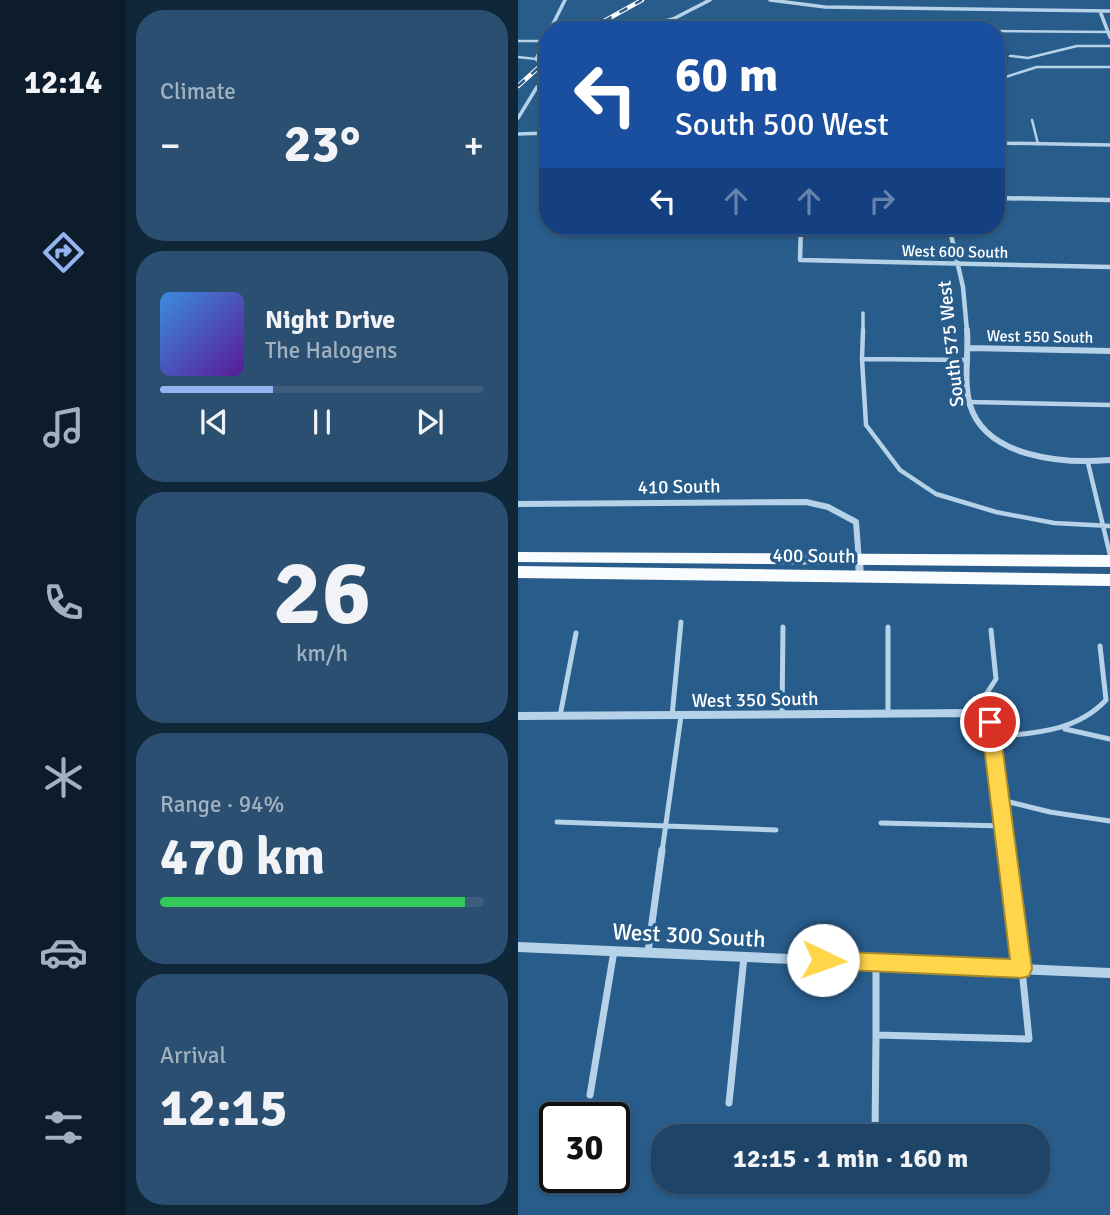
<!DOCTYPE html>
<meta charset="utf-8">
<style>
:root{--surface:#1e4568;--page:#2b4f71;--text:#f1f3f6;--muted:#a1b1c0;--line:#3c5d7c;--accent:#95b2f1}
body{margin:0;font-family:Signika,sans-serif;background:var(--page);color:var(--text);height:100vh;display:flex;flex-direction:column;font-size:26px;white-space:nowrap}
*{box-sizing:border-box;margin:0}
p{font-size:23px;color:var(--muted)}
.icon{flex:none;width:38px;height:38px;fill:none;stroke:currentColor;stroke-width:2;stroke-linecap:round;stroke-linejoin:round}
.map{position:relative;flex:1;overflow:hidden}
.details{display:flex;flex-direction:column;gap:10px;padding:10px;background:#102639;width:392px}
.details>*{flex:none}
.guide{position:absolute;left:21px;top:21px;width:466px;height:214px;border-radius:28px;box-shadow:0 2px 5px #0004,0 0 0 2px var(--line);background:#1a4fa0;color:#fff;overflow:hidden}
.speed{position:absolute;left:21px;top:1102px;display:flex;gap:14px;font-size:35px;font-weight:700;text-align:center}
.speed>*{display:grid;place-content:center;width:91px;height:91px;border-radius:50%;background:var(--surface);box-shadow:0 2px 5px #0004,0 0 0 2px var(--line);line-height:1}
.speed .limit{border:4px solid #111;border-radius:10px;background:#fff;color:#111}
.pin{position:absolute;display:grid;place-items:center;width:60px;height:60px;color:#fff;margin:-30px;border:4px solid #fff;border-radius:50%;box-shadow:0 2px 7px #0007}
.me{position:absolute;width:77px;margin:-38px;rotate:93deg;stroke-linejoin:round;filter:drop-shadow(0 0 5px #0008)}
.turn{display:flex;align-items:center;gap:24px;height:147px;padding:0 21px;font-size:32px}
.turn .icon{width:91px;height:91px;stroke-width:2.5}
.turn b{display:block;font-size:49px;line-height:60px}
.lanes{display:flex;align-items:center;height:66px;padding:0 21px;background:#0003;justify-content:center;gap:35px;direction:ltr}
.lanes .off{opacity:.35}
.big{font-size:52px;font-weight:800;line-height:1.1}
.details .card{flex:1;display:flex;flex-direction:column;justify-content:center;gap:10px;min-width:0;padding:0 24px;border-radius:28px;background:var(--page)}
.details .dial{align-items:center;gap:0}
.dial b{font-size:91px;line-height:1}
.song{display:flex;align-items:center;gap:21px}
.cover{width:84px;height:84px;border-radius:10px;background:linear-gradient(135deg,hsl(210 70% 55%),hsl(270 70% 35%))}
.played{height:7px;border-radius:4px;background:linear-gradient(90deg,var(--accent) 35%,var(--line) 35%)}
.keys{display:flex;justify-content:space-around;direction:ltr}
.heat{display:flex;justify-content:space-between;align-items:center;font-size:38px;direction:ltr}
.charge{height:10px;border-radius:5px;background:linear-gradient(90deg,#34c759 94%,var(--line) 0)}
.trip{position:absolute;left:133px;top:1124px;width:399px;height:70px;border-radius:28px;background:var(--surface);box-shadow:0 2px 5px #0004,0 0 0 2px var(--line);font-weight:800;line-height:70px;text-align:center}
main{display:flex;flex:1;min-height:0}
.tab-bar{display:flex;flex-direction:column;width:126px;justify-content:space-around;align-items:center;background:#0c1c2a;color:var(--muted)}
.tab-bar .icon{width:49px;height:49px}
.tab-bar .active{color:var(--accent)}
.tab-bar b{font-size:32px;color:var(--text)}
.map>svg:first-child{display:block}
</style>
<main>
<nav class="tab-bar">
<b>12:14</b>
<svg class="icon active" aria-label="directions" viewBox="0 0 24 24"><path d="M12 3l9 9-9 9-9-9zM9 14v-3h6M13 9l2 2-2 2"/></svg>
<svg class="icon" aria-label="music" viewBox="0 0 24 24"><path d="M9 18V5l10-2v13"/><circle cx="6" cy="18" r="3"/><circle cx="16" cy="16" r="3"/></svg>
<svg class="icon" aria-label="phone" viewBox="0 0 24 24"><path d="M5 4h4l2 5-3 2q2 4 5 5l2-3 5 2v4C11 20 4 13 5 4z"/></svg>
<svg class="icon" aria-label="climate" viewBox="0 0 24 24"><path d="M12 3v18M4 7l16 10M4 17L20 7"/></svg>
<svg class="icon" aria-label="car" viewBox="0 0 24 24"><path d="M5 17H2v-5l4-1 3-4h7l3 4 3 1v5h-3M9 17h6M6 11h13"/><circle cx="7" cy="17" r="2"/><circle cx="17" cy="17" r="2"/></svg>
<svg class="icon" aria-label="filters" viewBox="0 0 24 24"><path d="M4 7h16M4 17h16"/><circle cx="9" cy="7" r="2"/><circle cx="15" cy="17" r="2"/></svg>
</nav>
<section class="details">
<div class="card"><p>Climate</p>
<div class="heat"><a>−</a><b class="big">23°</b><a>+</a></div>
</div>
<div class="card">
<div class="song"><i class="cover"></i><div><b>Night Drive</b><p>The Halogens</p></div></div>
<div class="played"></div>
<div class="keys"><svg class="icon" aria-label="previous" viewBox="0 0 24 24"><path d="M18 5L8 12l10 7zM5 5v14"/></svg><svg class="icon" aria-label="pause" viewBox="0 0 24 24"><path d="M8 5v14M16 5v14"/></svg><svg class="icon" aria-label="next" viewBox="0 0 24 24"><path d="M6 5l10 7-10 7zM19 5v14"/></svg></div>
</div>
<div class="card dial"><b>26</b><p>km/h</p></div>
<div class="card"><p>Range · 94%</p><b class="big">470 km</b><div class="charge"></div></div>
<div class="card"><p>Arrival</p><b class="big">12:15</b></div>
</section>
<div class="map">
<svg width="592" height="1215" viewBox="0 0 592 1215">
<rect width="100%" height="100%" fill="#285c8a"/>
<g fill="none" stroke-linecap="round" stroke-linejoin="round">
<path stroke="#b6d2e9" stroke-width="2.5" d="M478 31 590 32
M0 41H27
M478 54 510 58 559 46H592
M0 57 18 59
M478 80 519 67H592
M514 120 520 144"/>
<path stroke="#b6d2e9" stroke-width="3.5" d="M345 331V313"/>
<path stroke="#b6d2e9" stroke-width="4.5" d="M344 359 345 330
M450 360 344 359 348 425 382 470 418 494 478 512 536 523 592 526
M451 402 592 405
M570 463 592 555"/>
<path stroke="#b6d2e9" stroke-width="5" d="M370 627V713
M456 713 478 679 473 630
M264 715 265 627
M42 716 58 633
M154 716 163 622
M547 729 592 739
M475 737C516 733 558 732 588 700L582 646
M483 800 532 812 592 821
M39 822 258 830
M363 823 486 826
M144 852 163 716"/>
<path stroke="#b6d2e9" stroke-width="7" d="M130 952 144 850
M358 963V1035L511 1039 504 969
M72 1095 96 951
M211 1103 226 957
M357 1136 358 1035"/>
<path stroke="#b6d2e9" stroke-width="3.5" d="M252 0 307 7 592 11
M582 11 592 37
M32 30 47 0
M113 30 155 19 192 0
M30 35 18 59 30 68
M0 118 19 87 30 77
M0 134 30 133
M478 143 592 145"/>
<path stroke="#b6d2e9" stroke-width="4.5" d="M478 198 592 200
M283 226 282 260 592 267
M431 226 445 287 449 331"/>
<path stroke="#b6d2e9" stroke-width="6" d="M449 330C451 354 445 381 452 405 468 458 546 464 592 460
M451 348 592 351
M0 504 288 502 310 507 338 522 341 562"/>
<path stroke="#b6d2e9" stroke-width="8" d="M341 561 342 577
M0 716 456 713 472 722 489 852"/>
<path stroke="#b6d2e9" stroke-width="10" d="M489 850 504 969
M0 947 592 973"/>
<path fill="#f9fcfe" fill-rule="evenodd" d="M0 552 592 555V567L0 562Z
M0 566 592 574V586L0 578Z"/>
<defs>
<path id="rail" d="M70 30 124 0
M0 86 30 59"/>
</defs>
<use href="#rail" stroke="#fff" stroke-width="4.5"/>
<use href="#rail" stroke="#285c8a" stroke-width="2.5" stroke-dasharray="9" stroke-linecap="butt"/>
</g>
<path fill="#285174" d="M491 54 489 66 478 69V58Z"/>
<path fill="#3974a6" stroke="#285174" stroke-width="2" d="M416 27 421 30H402Z
M478 49 491 54 478 58Z"/>
<path fill="#ffd54a" stroke="#a68a30" stroke-width="2" d="M472 715 478 717 481 722 514 969 511 976 504 978 305 969 298 967 295 960 298 954 305 951 492 959 463 722 466 717Z"/>
<g text-anchor="middle" stroke-width="7" stroke-linejoin="round" paint-order="stroke">
<g font-size="16" fill="#fff" stroke="#285c8a">
<text transform="translate(437 251) rotate(1)" y="6">West 600 South</text>
<text transform="translate(522 336) rotate(1)" y="6">West 550 South</text>
</g>
<g font-size="19" fill="#fff" stroke="#285c8a">
<text transform="translate(432 344) rotate(-96)" y="7">South 575 West</text>
<text transform="translate(161 486) rotate(-1)" y="7">410 South</text>
<text transform="translate(296 555) rotate(1)" y="7">400 South</text>
<text transform="translate(237 699) rotate(-1)" y="7">West 350 South</text>
</g>
<g font-size="23" fill="#fff" stroke="#285c8a">
<text transform="translate(171 935) rotate(3)" y="8">West 300 South</text>
</g>
</g>
</svg>
<div class="speed"><div class="limit">30</div></div>
<div class="pin" style="left:472px;top:722px;background:#d93025"><svg class="icon" aria-label="arrive" viewBox="0 0 24 24"><path d="M6 21V4h12l-3 4 3 4H6"/></svg></div>
<svg class="me" style="left:305px;top:960px" viewBox="-20 -20 40 40"><circle r="19" fill="#fff"/><path d="M0-13L10 11 0 6-10 11z" fill="#ffd54a"/></svg>
<div class="trip">12:15 · 1 min · 160 m</div>
<div class="guide">
<div class="turn"><svg class="icon" aria-label="left" viewBox="0 0 24 24"><path d="M17 20v-9H6M10 6l-5 5 5 5"/></svg><div><b>60 m</b>South 500 West</div></div>
<div class="lanes"><svg class="icon" aria-label="left" viewBox="0 0 24 24"><path d="M17 20v-9H6M10 6l-5 5 5 5"/></svg><svg class="icon off" aria-label="ahead" viewBox="0 0 24 24"><path d="M12 20V5M6 11l6-6 6 6"/></svg><svg class="icon off" aria-label="ahead" viewBox="0 0 24 24"><path d="M12 20V5M6 11l6-6 6 6"/></svg><svg class="icon off" aria-label="right" viewBox="0 0 24 24"><path d="M7 20v-9h11M14 6l5 5-5 5"/></svg></div>
</div>
</div>
</main>
